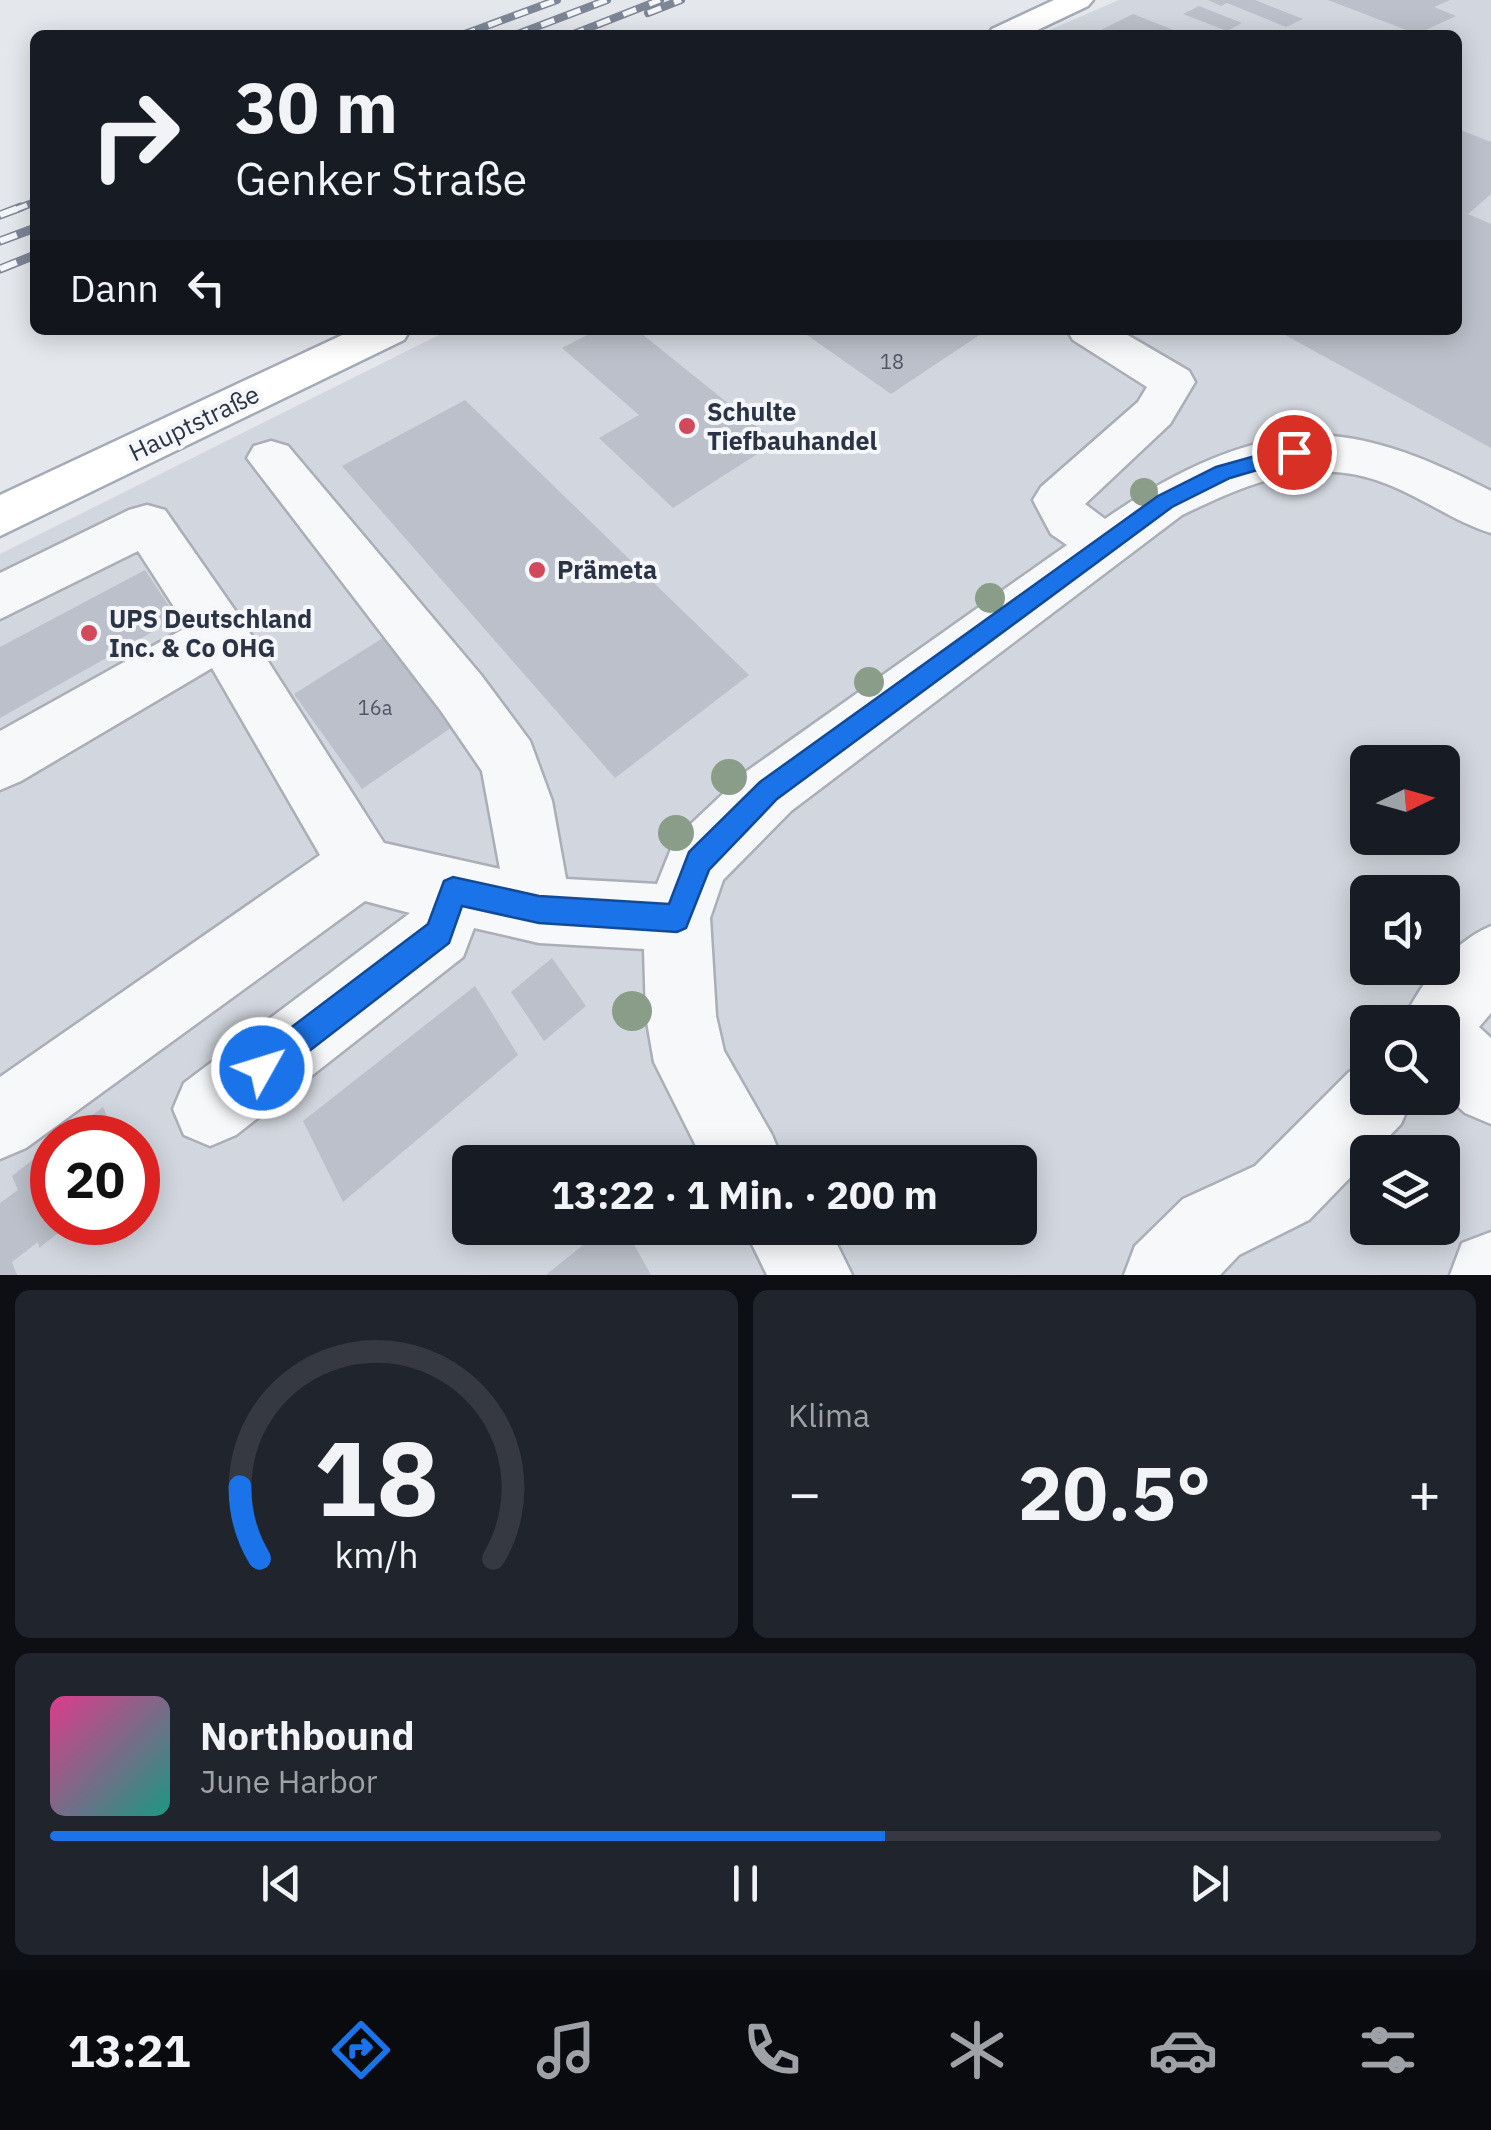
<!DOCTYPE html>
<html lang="de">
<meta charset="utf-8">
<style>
:root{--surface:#171b24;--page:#20242c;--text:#f1f3f6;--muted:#9ea1a6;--line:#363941;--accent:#1a73e8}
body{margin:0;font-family:"IBM Plex Sans",sans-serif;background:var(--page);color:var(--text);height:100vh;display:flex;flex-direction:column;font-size:38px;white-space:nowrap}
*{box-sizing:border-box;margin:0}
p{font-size:32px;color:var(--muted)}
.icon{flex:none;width:55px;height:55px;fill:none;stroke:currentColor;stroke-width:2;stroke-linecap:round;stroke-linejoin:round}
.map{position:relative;height:1275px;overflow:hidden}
.panel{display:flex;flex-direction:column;gap:15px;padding:15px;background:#0d0f14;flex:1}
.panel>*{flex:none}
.guide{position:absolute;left:30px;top:30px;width:1432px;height:305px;border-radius:15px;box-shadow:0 5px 25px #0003;background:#171b24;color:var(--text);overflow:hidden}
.needle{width:65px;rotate:85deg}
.controls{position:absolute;left:1350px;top:745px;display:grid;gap:20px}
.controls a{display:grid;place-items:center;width:110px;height:110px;border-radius:15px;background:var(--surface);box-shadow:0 5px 25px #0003;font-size:50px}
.speed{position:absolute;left:30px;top:1115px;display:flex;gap:20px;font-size:50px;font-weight:700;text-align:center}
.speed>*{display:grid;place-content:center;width:130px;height:130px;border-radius:50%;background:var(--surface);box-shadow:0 5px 25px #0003;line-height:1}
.speed .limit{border:15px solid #d22;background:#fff;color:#111}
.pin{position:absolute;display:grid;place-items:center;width:85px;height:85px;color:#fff;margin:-42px;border:5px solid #fff;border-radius:50%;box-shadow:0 2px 10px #0007}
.me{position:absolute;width:110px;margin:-55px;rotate:51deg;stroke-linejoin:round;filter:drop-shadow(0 0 8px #0008)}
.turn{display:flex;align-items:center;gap:35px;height:210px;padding:0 40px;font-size:45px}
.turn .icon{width:130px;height:130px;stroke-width:2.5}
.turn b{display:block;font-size:70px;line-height:85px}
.then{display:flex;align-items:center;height:95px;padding:0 40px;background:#0003;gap:20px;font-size:38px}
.big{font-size:75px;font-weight:800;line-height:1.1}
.panel .widget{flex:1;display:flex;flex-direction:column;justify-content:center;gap:15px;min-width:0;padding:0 35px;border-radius:15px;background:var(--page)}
.panel .dial{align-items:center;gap:0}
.dial svg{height:260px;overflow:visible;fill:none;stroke:var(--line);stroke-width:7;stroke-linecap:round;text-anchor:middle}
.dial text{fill:var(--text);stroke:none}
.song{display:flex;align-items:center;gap:30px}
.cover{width:120px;height:120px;border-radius:15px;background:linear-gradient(135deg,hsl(330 70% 55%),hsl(170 70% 35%))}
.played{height:10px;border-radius:5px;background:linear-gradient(90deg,var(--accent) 60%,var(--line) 60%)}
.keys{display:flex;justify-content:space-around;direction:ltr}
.heat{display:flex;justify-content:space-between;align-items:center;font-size:55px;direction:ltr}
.panel .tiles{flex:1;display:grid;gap:15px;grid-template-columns:1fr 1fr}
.widget:last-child{grid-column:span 2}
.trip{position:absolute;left:452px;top:1145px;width:585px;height:100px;border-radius:15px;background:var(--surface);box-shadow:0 5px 25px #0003;font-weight:800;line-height:100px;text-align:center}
.dock{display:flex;height:160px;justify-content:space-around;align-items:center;background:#090b0e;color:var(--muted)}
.dock .icon{width:70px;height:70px}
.dock .selected{color:var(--accent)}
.dock b{font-size:45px;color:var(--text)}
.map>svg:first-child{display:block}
</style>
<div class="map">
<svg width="1491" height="1275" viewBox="0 0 1491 1275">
<rect width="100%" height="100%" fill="#e4e7ec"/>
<path fill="#d2d6de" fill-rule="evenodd" d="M1119 0H1491V1275H0V554L449 330H1458V35H1038ZM1368 762H1442V838H1368ZM1368 892H1442V968H1368ZM1368 1022H1442V1098H1368ZM52 1138H138V1222H52ZM1368 1152H1442V1228H1368ZM470 1162H1020V1228H470Z"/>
<path fill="#bbc0ca" d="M1208 0H1255L1303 19 1286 27 1227 3 1221 6Z
M1328 0H1450L1434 7 1456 16 1417 34Z
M1199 6 1242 23 1227 31 1183 14Z
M1133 14 1186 35H1112L1101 30Z
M1458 129 1491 142V194L1468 214 1491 224V448L1276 330H1458Z
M597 330H637L776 442 673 508 599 438 639 415 562 348Z
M800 330H987L891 394Z
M465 400 749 675 615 778 342 466Z
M145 570 177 618 0 718V647Z
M386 636 458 723 362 789 294 694Z
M552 958 586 1006 544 1041 511 992Z
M475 986 518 1055 343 1202 303 1121Z
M103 1107 117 1138H63Z
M52 1145V1222H72L39 1248 38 1242 12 1262 17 1275H0V1203L18 1190 12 1176Z
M604 1228H625L651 1275H546Z"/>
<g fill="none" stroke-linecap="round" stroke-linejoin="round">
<defs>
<path id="minor" d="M1067 330H1119L1189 371 1195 382 1170 424 1085 504 1105 519C1168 475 1253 430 1332 436 1388 441 1442 466 1491 491V533C1455 522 1423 498 1387 484 1314 454 1248 483 1182 515L791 811 723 880 710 918 716 1016 724 1051 772 1135 783 1162H704L654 1062 646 1016 644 949 539 943 474 928 463 957 236 1135 210 1146 184 1135 173 1109 184 1083 410 913 365 901 26 1148 0 1159V1077L320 855 212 668 21 781 0 790V731L187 627 138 551 0 619V573L129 510 147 505 165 510 241 619 384 843 500 869 482 771 441 711 247 458 254 446 271 441 288 446 481 675 530 741 552 801 566 879 657 884 675 839 747 771 1067 545 1051 534 1033 500 1041 487 1138 402 1147 387 1073 340Z
M1491 926V1013L1479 1027 1491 1038V1124L1465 1113 1442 1092V1022H1403C1419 984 1453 942 1491 926Z
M1368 1064V1098H1412L1401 1124 1374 1152H1368V1159L1309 1220 1239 1255 1220 1275H1124L1135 1246 1183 1199 1255 1166 1349 1072Z
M744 1228H829L852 1275H767Z
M1491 1232V1275H1450L1462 1243Z"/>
<path id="major" d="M1054 0H1093L1088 6 1027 35H988L992 29Z
M353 330H410L404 340 0 536V495Z"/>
</defs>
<use href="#minor" stroke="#a9aeb7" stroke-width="5"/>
<use href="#major" stroke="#a3abb8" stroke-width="5"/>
<use href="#minor" fill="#f7f8fa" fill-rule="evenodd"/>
<use href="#major" fill="#fff" fill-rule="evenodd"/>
<defs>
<path id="rail-far1" d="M648 13 681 0
M462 35 557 0
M515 35 607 0
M571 35 660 0
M14 210 35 202"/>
<path id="rail" d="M0 215 21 207
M0 241 35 228
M0 269 35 255"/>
</defs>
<use href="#rail-far1" stroke="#7d8696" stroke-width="8"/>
<use href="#rail" stroke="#7d8696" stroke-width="9"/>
<use href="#rail-far1" stroke="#f4f6f9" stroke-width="5" stroke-dasharray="14" stroke-linecap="butt"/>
<use href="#rail" stroke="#f4f6f9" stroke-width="6" stroke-dasharray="18" stroke-linecap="butt"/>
</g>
<g fill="#899d89">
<circle cx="1144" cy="492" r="14"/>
<circle cx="990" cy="598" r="15"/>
<circle cx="869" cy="682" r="15"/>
<circle cx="729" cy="777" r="18"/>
<circle cx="676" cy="833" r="18"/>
<circle cx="632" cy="1011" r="20"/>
</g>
<path fill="#1a73e8" stroke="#114b97" stroke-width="2.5" d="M1294 445 1304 452 1301 457 1230 478 1172 507 777 799 709 870 686 928 677 932 539 923 462 906 449 943 273 1079 262 1083 252 1079 248 1068 252 1057 428 924 444 881 453 877 539 896 669 904 689 852 760 782 1158 496 1216 467Z"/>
<g fill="#d1495b" stroke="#f4f6f9" stroke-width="4">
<circle cx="687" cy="426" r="10"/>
<circle cx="537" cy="570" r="10"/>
<circle cx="89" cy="633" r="10"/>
</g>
<g text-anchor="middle" stroke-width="8" stroke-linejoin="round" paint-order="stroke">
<g font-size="20" fill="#4f5766">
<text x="892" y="369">18</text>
<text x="375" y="715">16a</text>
</g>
<g font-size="25" font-weight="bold" fill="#2b3445" stroke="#f4f6f9" text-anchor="start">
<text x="707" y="421">Schulte<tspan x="707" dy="29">Tiefbauhandel</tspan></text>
<text x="557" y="579">Prämeta</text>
<text x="109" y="628">UPS Deutschland<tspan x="109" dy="29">Inc. &amp; Co OHG</tspan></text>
</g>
<g font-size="25" fill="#2b3445" stroke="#f4f6f9">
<text transform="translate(194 423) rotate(-26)" y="9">Hauptstraße</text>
</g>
</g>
</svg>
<div class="controls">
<a><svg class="needle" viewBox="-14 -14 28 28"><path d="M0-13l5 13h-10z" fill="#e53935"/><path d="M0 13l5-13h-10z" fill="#9ea1a6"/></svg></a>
<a><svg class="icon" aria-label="sound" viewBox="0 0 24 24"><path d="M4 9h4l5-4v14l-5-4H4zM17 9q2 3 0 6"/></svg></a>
<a><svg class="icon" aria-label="search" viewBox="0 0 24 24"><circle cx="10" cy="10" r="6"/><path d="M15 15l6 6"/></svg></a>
<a><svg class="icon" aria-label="layers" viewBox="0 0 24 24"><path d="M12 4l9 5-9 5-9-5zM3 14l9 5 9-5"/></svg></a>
</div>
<div class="speed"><div class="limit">20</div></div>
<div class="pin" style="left:1294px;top:452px;background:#d93025"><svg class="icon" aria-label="arrive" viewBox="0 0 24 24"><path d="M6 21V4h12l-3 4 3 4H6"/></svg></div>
<svg class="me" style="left:262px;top:1068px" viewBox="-20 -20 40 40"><circle r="17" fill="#1a73e8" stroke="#fff" stroke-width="3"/><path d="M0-11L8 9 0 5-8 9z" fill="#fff"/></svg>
<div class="trip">13:22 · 1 Min. · 200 m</div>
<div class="guide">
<div class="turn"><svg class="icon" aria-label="right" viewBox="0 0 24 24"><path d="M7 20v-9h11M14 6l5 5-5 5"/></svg><div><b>30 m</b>Genker Straße</div></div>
<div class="then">Dann<svg class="icon" aria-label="left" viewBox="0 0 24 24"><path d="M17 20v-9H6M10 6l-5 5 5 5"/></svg></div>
</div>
</div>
<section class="panel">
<div class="tiles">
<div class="widget dial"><svg viewBox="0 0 100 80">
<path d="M14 69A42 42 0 1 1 86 69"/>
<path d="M14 69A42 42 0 0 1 8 47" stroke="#1a73e8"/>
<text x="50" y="56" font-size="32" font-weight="700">18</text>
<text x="50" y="72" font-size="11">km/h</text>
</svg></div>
<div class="widget"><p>Klima</p>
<div class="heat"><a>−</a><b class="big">20.5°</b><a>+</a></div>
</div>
<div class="widget">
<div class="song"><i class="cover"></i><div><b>Northbound</b><p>June Harbor</p></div></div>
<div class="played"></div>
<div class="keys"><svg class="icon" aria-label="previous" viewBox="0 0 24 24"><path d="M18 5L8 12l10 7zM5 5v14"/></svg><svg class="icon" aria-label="pause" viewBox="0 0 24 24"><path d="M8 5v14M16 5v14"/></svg><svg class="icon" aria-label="next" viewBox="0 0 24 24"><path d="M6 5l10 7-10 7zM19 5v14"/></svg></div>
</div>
</div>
</section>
<nav class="dock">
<b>13:21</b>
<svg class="icon selected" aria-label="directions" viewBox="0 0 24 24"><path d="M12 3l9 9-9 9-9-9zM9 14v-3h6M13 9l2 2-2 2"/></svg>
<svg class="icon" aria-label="music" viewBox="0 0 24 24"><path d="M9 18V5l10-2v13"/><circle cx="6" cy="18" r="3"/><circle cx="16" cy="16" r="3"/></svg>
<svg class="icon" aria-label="phone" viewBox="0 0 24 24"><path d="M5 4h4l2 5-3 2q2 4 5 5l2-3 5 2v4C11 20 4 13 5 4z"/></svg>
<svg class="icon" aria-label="climate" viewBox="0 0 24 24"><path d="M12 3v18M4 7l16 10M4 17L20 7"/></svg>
<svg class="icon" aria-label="car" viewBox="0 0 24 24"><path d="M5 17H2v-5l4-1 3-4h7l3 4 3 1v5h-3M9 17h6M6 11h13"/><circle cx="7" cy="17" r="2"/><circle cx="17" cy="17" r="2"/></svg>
<svg class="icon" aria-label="filters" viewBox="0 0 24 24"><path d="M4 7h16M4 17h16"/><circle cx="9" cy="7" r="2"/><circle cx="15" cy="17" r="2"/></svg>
</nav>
